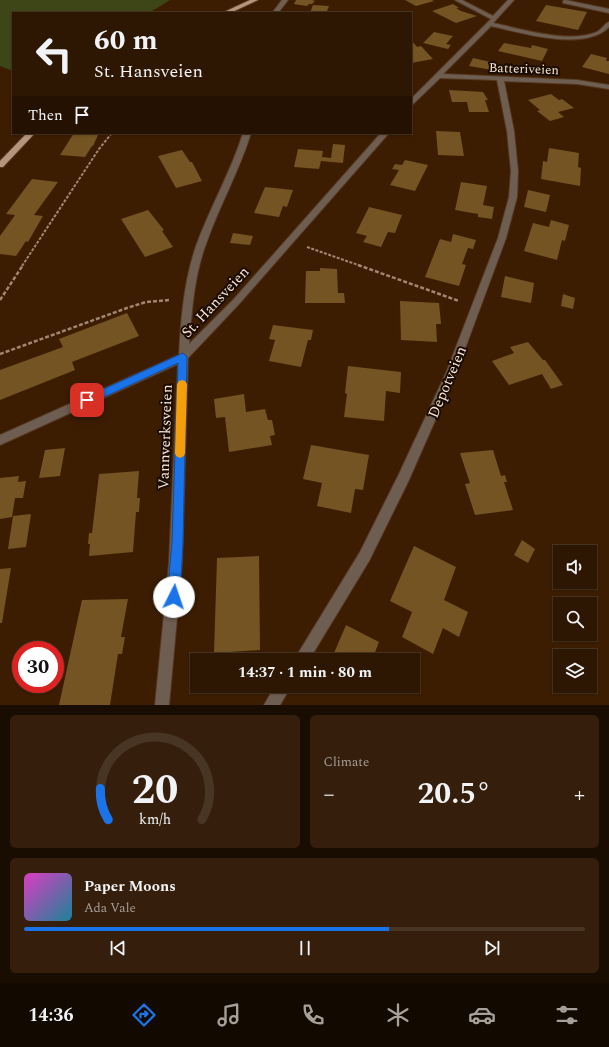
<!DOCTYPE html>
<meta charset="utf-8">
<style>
:root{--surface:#2d1602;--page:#351f0c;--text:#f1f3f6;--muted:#a79f99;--line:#483524;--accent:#1a73e8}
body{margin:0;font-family:Spectral,serif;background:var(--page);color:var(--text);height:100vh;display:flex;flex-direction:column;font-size:15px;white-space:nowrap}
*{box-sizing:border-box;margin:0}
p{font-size:13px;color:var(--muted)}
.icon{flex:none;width:22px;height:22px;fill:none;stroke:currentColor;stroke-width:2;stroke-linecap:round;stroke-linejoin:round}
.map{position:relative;height:705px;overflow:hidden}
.sheet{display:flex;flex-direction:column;gap:10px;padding:10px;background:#190c01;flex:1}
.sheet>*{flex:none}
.guide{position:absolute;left:12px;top:12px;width:400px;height:122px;border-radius:0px;box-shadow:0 1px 3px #0004,0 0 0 1px var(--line);background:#2d1602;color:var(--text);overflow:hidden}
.fabs{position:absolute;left:553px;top:545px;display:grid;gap:8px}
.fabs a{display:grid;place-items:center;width:44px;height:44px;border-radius:0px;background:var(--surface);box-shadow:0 1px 3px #0004,0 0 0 1px var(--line);font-size:20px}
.speed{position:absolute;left:12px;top:641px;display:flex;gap:8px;font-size:20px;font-weight:700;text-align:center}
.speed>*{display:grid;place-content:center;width:52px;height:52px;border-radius:50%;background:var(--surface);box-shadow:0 1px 3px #0004,0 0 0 1px var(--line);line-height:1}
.speed .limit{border:6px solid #d22;background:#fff;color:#111}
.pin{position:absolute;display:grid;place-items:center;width:34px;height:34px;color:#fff;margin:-17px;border-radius:8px;box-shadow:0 2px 6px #0006}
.me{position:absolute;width:44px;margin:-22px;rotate:4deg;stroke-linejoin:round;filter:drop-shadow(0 0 3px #0008)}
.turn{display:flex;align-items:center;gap:14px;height:84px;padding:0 16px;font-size:18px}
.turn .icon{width:52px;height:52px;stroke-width:2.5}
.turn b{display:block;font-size:28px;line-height:34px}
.then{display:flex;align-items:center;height:38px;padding:0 16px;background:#0003;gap:8px;font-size:15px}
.big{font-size:30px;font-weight:700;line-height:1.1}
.sheet .widget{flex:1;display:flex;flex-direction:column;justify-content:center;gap:6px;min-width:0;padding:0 14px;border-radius:6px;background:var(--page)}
.sheet .dial{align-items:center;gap:0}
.dial svg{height:104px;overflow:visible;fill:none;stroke:var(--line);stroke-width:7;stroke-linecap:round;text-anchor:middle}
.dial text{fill:var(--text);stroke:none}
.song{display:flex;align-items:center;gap:12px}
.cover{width:48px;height:48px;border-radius:6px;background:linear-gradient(135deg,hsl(310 70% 55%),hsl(190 70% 35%))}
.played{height:4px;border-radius:2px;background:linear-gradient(90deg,var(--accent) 65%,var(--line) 65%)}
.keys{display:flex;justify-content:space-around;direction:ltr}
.heat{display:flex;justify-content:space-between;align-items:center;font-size:22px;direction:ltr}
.sheet .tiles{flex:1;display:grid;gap:10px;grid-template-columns:1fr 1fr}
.widget:last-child{grid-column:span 2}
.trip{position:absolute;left:190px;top:653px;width:230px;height:40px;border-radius:0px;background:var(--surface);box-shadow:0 1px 3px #0004,0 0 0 1px var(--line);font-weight:700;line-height:40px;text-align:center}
.tab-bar{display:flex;height:64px;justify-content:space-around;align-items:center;background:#120901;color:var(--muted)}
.tab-bar .icon{width:28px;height:28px}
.tab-bar .active{color:var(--accent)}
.tab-bar b{font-size:18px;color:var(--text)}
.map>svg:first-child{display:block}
</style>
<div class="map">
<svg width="609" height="705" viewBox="0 0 609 705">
<rect width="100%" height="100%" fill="#3c1d02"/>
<path fill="#3e4617" d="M0 0H170L149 13H13V71L0 66Z"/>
<path fill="#735422" d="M296 0H312L315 1 312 4H309L307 6 294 4Z
M405 0H432L434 1 416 6Z
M453 4 459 8H456L461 11 477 16 456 23 432 11Z
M313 5 329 6 327 11H331L330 13H310Z
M546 5 587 12 578 30 536 21Z
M434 32 453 36 446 44 451 45 448 49 423 43Z
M411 40 417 47 421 46 433 59 411 63Z
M504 43 531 48 532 45 548 49 542 61 498 51Z
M591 54 607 58 606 61H609V74L582 67Z
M473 58 495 63 492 70 469 66Z
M449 90 483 92 488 100H485L489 112H469L467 102H452Z
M551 94 559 100 562 99 574 108 558 112 564 117 550 121 537 111 540 110 528 100Z
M436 131 460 132 464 156 438 155Z
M74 133H99L93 146H92L85 157 60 155Z
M333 144 345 145 343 163 321 161 319 169 294 167 298 149 323 151 322 157 331 158Z
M549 148 579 153 578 167 581 168 580 186 541 179 543 161 547 162Z
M182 150 190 162H192L202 181 176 188 158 156Z
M405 160 428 165 415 191 390 185 399 170 392 169 395 164 402 165Z
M32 179 58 182 34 215 43 216 28 242 26 241 16 256 0 254V236L15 215 6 214Z
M461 182 487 186 483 205 494 207 492 219 478 217V214L455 210Z
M265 187 293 190 287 207 283 206 279 217 254 213Z
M528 190 550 195 546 212 524 207Z
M369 207 402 215 395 233 388 232 381 247 363 242 367 236 356 233Z
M148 210 164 230 162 231 173 247 145 257 121 219Z
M551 220 569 225 565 241 562 240 557 260 524 251 533 223 549 227Z
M233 233 253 236 250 245 230 243Z
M453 234 476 240 473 249 468 248 462 264 466 265 459 286 425 277 440 239 451 242Z
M320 268 337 269 338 293H344L345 303H305L306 271H320Z
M505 276 534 283 531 303 501 297Z
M563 294 575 298 573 309 561 306Z
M400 301 439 303 441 324H436L437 342 401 340Z
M127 313 139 336 72 362 75 370 0 400V370L63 347 59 339Z
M273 325 313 330 311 340H308L301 367 269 361 275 340 269 339Z
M528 342 543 360H545L563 385 551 389 542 374 509 385 492 361 514 353 510 347Z
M348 366 401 372 400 393 386 391 384 421 344 417 347 394 345 393Z
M244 394 246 412 265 409 268 420H272L275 435 270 436 272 445 229 452 225 417 216 418 214 399Z
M311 445 369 455 363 490 355 489 351 513 317 506 322 483 303 479Z
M65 448 60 476 39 478 45 450Z
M493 450 501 476 505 475 507 482H504L513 510 475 515 465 484 470 483 460 453Z
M139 471 137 498H140L139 512H136L133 552 89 556 90 544H88L89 533H92L99 474Z
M19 476 18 482 26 481 23 498H15L12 517 0 519V478Z
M31 514 26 547 8 549 13 516Z
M522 540 535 549 528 563 514 555Z
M414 546 456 567 444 600 468 612 459 637 443 628 433 654 402 637 412 612 390 601Z
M259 556 260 650 214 653 217 558Z
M11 568 2 623H0V569Z
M128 599 121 637H125L122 654H118L110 705H59L82 600Z
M346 625 379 642 372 660H331Z"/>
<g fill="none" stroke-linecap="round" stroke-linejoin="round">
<defs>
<path id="minor" d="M282 0H288L278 13H272Z
M455 0H462L493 16 508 0H514L493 23C522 29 569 44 597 32 602 29 604 24 609 22V27C584 52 522 33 491 26L443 74 577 80 609 85V89L577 84 504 81 514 131 518 171 517 197 506 238 456 373 408 482 369 561 309 660H294L360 552 399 474 446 373 498 238 509 197 511 171 507 131 497 80 440 78 413 104 411 105V99L491 19Z
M565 0 609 9V13L563 3V1Z
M243 133H251C239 172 219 206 206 244 194 276 192 310 189 344L233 300 381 133H389L239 304 188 358 182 563 169 705H155L169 563 178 364 0 445V435L179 355C181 318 184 281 196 246 210 207 231 172 243 133Z
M275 686H291L280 705H264Z"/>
<path id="major" d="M250 0H258L230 13H222Z
M27 133H35L3 167H0V161Z"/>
</defs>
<use href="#minor" stroke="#573920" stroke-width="2"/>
<use href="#major" stroke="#573920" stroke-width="2"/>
<path stroke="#a18772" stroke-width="2" stroke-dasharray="3 1.5" stroke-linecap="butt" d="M307 247 361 266
M22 266 99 149 112 133"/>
<path stroke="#a18772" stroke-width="2.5" stroke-dasharray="4 2" stroke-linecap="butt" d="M358 265 459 301
M0 300 23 265
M0 354 127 308 146 302 170 300"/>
<use href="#minor" fill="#6e5e52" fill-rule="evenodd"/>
<use href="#major" fill="#b7957d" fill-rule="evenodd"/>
</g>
<path fill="#1a73e8" stroke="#114b97" d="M183 353 187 357 183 542 180 597 178 601 174 603 169 601 167 597 172 542 178 363 91 403H84L83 400 84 398Z"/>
<path fill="#f59e0b" d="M182 380 185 381 187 384 185 453 184 456 180 458 176 456 175 453 177 384 179 381Z"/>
<g text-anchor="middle" stroke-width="4" stroke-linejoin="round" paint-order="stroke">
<g font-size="13" fill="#fae4d5" stroke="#190c03">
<text transform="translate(524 68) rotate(2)" y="5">Batteriveien</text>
</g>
<g font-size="15" fill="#fae4d5" stroke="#190c03">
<text transform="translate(215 302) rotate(-47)" y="5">St. Hansveien</text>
<text transform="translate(447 382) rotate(-67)" y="5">Depotveien</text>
<text transform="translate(165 437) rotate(-88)" y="5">Vannverksveien</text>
</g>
</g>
</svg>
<div class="fabs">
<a><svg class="icon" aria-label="sound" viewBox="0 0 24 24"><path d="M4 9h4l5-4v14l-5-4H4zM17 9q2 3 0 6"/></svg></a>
<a><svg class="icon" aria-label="search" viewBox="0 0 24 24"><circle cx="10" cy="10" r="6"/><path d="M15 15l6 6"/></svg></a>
<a><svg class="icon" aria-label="layers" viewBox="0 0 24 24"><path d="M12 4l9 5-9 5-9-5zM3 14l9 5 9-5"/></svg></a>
</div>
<div class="speed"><div class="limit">30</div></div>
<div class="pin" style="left:87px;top:400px;background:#d93025"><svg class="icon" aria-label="arrive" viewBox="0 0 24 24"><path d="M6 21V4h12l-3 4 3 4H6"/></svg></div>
<svg class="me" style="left:174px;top:597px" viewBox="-20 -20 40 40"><circle r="19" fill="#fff"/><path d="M0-13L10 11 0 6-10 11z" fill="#1a73e8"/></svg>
<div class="trip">14:37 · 1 min · 80 m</div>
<div class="guide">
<div class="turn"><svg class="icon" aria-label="left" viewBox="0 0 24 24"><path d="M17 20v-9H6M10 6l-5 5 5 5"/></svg><div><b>60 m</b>St. Hansveien</div></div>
<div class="then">Then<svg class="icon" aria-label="arrive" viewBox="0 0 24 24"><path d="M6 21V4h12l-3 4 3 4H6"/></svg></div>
</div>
</div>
<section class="sheet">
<div class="tiles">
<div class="widget dial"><svg viewBox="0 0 100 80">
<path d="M14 69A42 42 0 1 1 86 69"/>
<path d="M14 69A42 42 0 0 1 8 45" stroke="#1a73e8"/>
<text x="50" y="56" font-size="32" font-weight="700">20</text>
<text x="50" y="72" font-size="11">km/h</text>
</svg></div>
<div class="widget"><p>Climate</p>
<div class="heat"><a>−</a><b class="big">20.5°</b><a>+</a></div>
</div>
<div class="widget">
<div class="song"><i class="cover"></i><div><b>Paper Moons</b><p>Ada Vale</p></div></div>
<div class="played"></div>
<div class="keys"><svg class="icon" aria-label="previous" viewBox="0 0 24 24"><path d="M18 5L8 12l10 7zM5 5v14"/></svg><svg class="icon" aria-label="pause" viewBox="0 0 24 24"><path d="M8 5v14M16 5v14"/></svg><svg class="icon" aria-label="next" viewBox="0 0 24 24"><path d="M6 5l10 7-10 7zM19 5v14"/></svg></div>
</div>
</div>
</section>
<nav class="tab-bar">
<b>14:36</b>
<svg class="icon active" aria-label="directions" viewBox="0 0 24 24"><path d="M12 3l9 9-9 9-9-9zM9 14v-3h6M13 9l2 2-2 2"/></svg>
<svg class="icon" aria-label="music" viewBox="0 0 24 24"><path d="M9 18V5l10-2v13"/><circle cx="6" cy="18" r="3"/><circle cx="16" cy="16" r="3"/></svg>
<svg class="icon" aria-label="phone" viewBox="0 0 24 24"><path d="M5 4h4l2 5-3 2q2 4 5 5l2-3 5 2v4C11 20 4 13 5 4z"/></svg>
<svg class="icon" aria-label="climate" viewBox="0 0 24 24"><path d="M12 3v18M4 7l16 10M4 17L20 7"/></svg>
<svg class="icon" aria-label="car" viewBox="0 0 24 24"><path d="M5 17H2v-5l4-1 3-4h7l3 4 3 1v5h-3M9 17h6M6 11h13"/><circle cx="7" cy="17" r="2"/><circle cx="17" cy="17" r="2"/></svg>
<svg class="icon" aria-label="filters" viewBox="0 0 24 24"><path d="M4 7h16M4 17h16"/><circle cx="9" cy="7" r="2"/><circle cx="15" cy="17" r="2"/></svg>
</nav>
